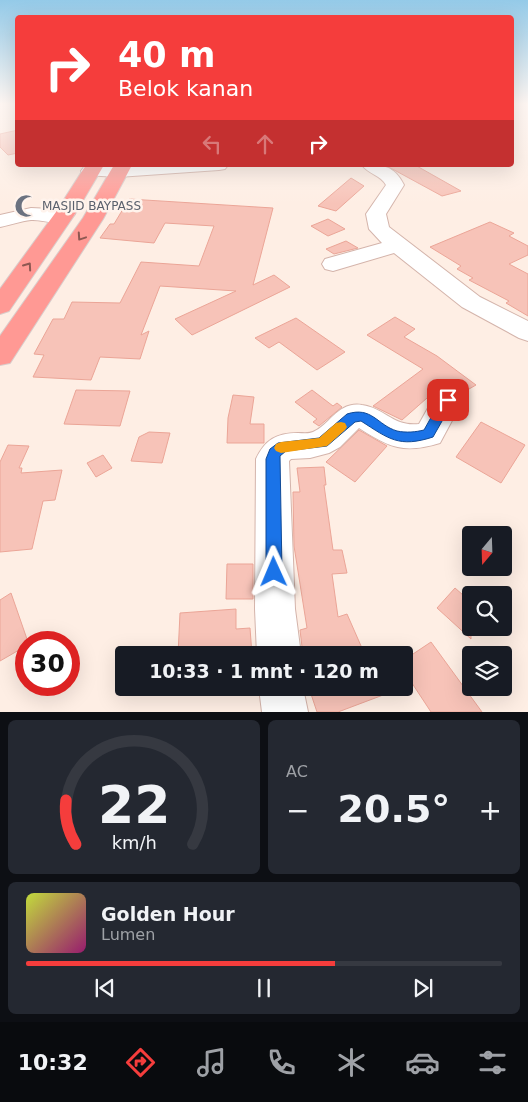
<!DOCTYPE html>
<html lang="id">
<meta charset="utf-8">
<style>
:root{--surface:#171b24;--page:#242831;--text:#f1f3f6;--muted:#9ea1a6;--line:#363941;--accent:#f53d3c}
body{margin:0;font-family:"DejaVu Sans",sans-serif;background:var(--page);color:var(--text);height:100vh;display:flex;flex-direction:column;font-size:19px;white-space:nowrap}
*{box-sizing:border-box;margin:0}
p{font-size:16px;color:var(--muted)}
.icon{flex:none;width:28px;height:28px;fill:none;stroke:currentColor;stroke-width:2;stroke-linecap:round;stroke-linejoin:round}
.map{position:relative;height:712px;overflow:hidden}
.panel{display:flex;flex-direction:column;gap:8px;padding:8px;background:#0d0f14;flex:1}
.panel>*{flex:none}
.hud{position:absolute;left:15px;top:15px;width:499px;height:152px;border-radius:5px;box-shadow:0 5px 20px #0002;background:#f53d3c;color:#fff;overflow:hidden}
.needle{width:32px;rotate:199deg}
.tools{position:absolute;left:462px;top:526px;display:grid;gap:10px}
.tools a{display:grid;place-items:center;width:50px;height:50px;border-radius:5px;background:var(--surface);box-shadow:0 5px 20px #0002;font-size:25px}
.speed{position:absolute;left:15px;top:631px;display:flex;gap:10px;font-size:25px;font-weight:700;text-align:center}
.speed>*{display:grid;place-content:center;width:65px;height:65px;border-radius:50%;background:var(--surface);box-shadow:0 5px 20px #0002;line-height:1}
.speed .limit{border:8px solid #d22;background:#fff;color:#111}
.pin{position:absolute;display:grid;place-items:center;width:42px;height:42px;color:#fff;margin:-21px;border-radius:10px;box-shadow:0 2px 8px #0006}
.me{position:absolute;width:55px;margin:-28px;rotate:359deg;stroke-linejoin:round;filter:drop-shadow(0 0 4px #0008)}
.turn{display:flex;align-items:center;gap:18px;height:105px;padding:0 20px;font-size:22px}
.turn .icon{width:65px;height:65px;stroke-width:2.5}
.turn b{display:block;font-size:35px;line-height:42px}
.lanes{display:flex;align-items:center;height:48px;padding:0 20px;background:#0003;justify-content:center;gap:25px;direction:ltr}
.lanes .off{opacity:.35}
.big{font-size:38px;font-weight:700;line-height:1.1}
.panel .widget{flex:1;display:flex;flex-direction:column;justify-content:center;gap:8px;min-width:0;padding:0 18px;border-radius:8px;background:var(--page)}
.panel .dial{align-items:center;gap:0}
.dial svg{height:130px;overflow:visible;fill:none;stroke:var(--line);stroke-width:7;stroke-linecap:round;text-anchor:middle}
.dial text{fill:var(--text);stroke:none}
.song{display:flex;align-items:center;gap:15px}
.cover{width:60px;height:60px;border-radius:8px;background:linear-gradient(135deg,hsl(70 70% 55%),hsl(320 70% 35%))}
.played{height:5px;border-radius:2px;background:linear-gradient(90deg,var(--accent) 65%,var(--line) 65%)}
.keys{display:flex;justify-content:space-around;direction:ltr}
.heat{display:flex;justify-content:space-between;align-items:center;font-size:28px;direction:ltr}
.panel .tiles{flex:1;display:grid;gap:8px;grid-template-columns:1fr 1fr}
.widget:last-child{grid-column:span 2}
.trip{position:absolute;left:115px;top:646px;width:298px;height:50px;border-radius:5px;background:var(--surface);box-shadow:0 5px 20px #0002;font-weight:700;line-height:50px;text-align:center}
.menu{display:flex;height:80px;justify-content:space-around;align-items:center;background:#090b0e;color:var(--muted)}
.menu .icon{width:35px;height:35px}
.menu .selected{color:var(--accent)}
.menu b{font-size:22px;color:var(--text)}
.map>svg:first-child{display:block}
</style>
<div class="map">
<svg width="528" height="712" viewBox="0 0 528 712">
<rect width="100%" height="100%" fill="#feeee4"/>
<path fill="#f7c3b8" stroke="#eba597" d="M18 130V153L8 155 0 147V134Z
M385 165H415L461 191 442 196Z
M351 178 364 186 336 211 318 206Z
M129 199 273 208 253 285 274 275 290 287 192 335 175 319 236 291 160 286 141 335 149 331 140 359 100 357 91 380 33 377 44 355 34 354 53 319H64L72 302 120 303 141 262 199 266 214 226 165 223 154 243 100 238 110 224H114Z
M328 219 345 229 328 236 311 226Z
M490 222 514 233 509 236 528 246V255L509 264 528 274V316L506 303 509 301 469 280 473 278 457 269 461 266 430 247Z
M346 241 358 248 334 254 326 249Z
M395 317 415 329 404 337 437 356 476 385 462 393 459 390 445 385 435 391 402 420 373 406 423 369 367 335Z
M296 318 345 352 317 370 279 342 269 348 255 338Z
M76 390 130 391 120 426 64 424Z
M312 390 333 406 337 403 342 407 319 426 313 422 317 419 295 402Z
M233 395 254 397 250 424H264V443H227L228 418Z
M481 422 525 445 501 483 456 457Z
M359 430 387 446 355 482 326 462Z
M149 432 170 433 162 463 131 461 139 437Z
M8 445 29 446 19 468H22L21 473 62 470 55 500 43 501 32 549 0 552V462Z
M103 455 112 468 96 477 87 463Z
M324 467 326 485H324L333 550H342L347 573 332 574 338 617 347 614 365 655H303L300 630 307 628 294 546 293 492H300L297 468Z
M227 564H253V599H226Z
M455 588 471 602V639L437 608Z
M11 593 28 642 26 646 0 661V600Z
M236 609V629L250 628 252 655H178L180 613Z
M431 642 482 712H431L404 671V660Z
M309 688H398L399 689 338 712H317Z"/>
<g fill="none" stroke-linecap="round" stroke-linejoin="round">
<defs>
<path id="minor" d="M142 165H228L225 169 219 170 118 177 84 175 81 171 84 167 90 166Z
M362 165C383 165 394 165 404 185L386 214 389 227 480 297 528 321V341L519 338 462 307 394 253 333 271 325 269 322 264 325 259 382 243 369 229 366 214 386 185C381 175 368 174 362 165Z
M31 208 72 210 75 214C64 230 46 219 31 220 21 221 10 225 0 227V215Z
M448 389 459 392 463 400 440 443C404 454 390 448 359 428L340 447 329 453 310 458 291 459 289 461 295 609 301 655H257L255 609 256 459C265 440 276 433 298 433 303 433 309 434 313 432 330 425 338 401 362 405 385 408 393 427 419 424L437 392Z
M259 688H303L308 712H262Z"/>
<path id="highway" d="M86 165H104L75 214 9 311 0 314V289L56 212Z
M114 165H132L103 219 10 363 0 365V336L83 218Z"/>
</defs>
<use href="#minor" stroke="#d4b4ab" stroke-width="2"/>
<use href="#highway" stroke="#dacdcb" stroke-width="2"/>
<use href="#minor" fill="#fff" fill-rule="evenodd"/>
<use href="#highway" fill="#ff9994" fill-rule="evenodd"/>
</g>
<defs><path id="oneway-chevron" d="M-2-3.5L2.5 0L-2 3.5" fill="none" stroke-width="1.6" stroke-linecap="round" stroke-linejoin="round" transform="scale(1.25)"/></defs>
<g stroke="#8e5852">
<use href="#oneway-chevron" transform="translate(81 237) rotate(124)"/>
<use href="#oneway-chevron" transform="translate(28 266) rotate(-55)"/>
</g>
<linearGradient id="sky" x2="0" y2="1"><stop stop-color="#94cae8"/><stop offset="0.51" stop-color="#fff7f3"/><stop offset="1" stop-color="#fff7f3" stop-opacity="0"/></linearGradient>
<rect width="528" height="204" fill="url(#sky)"/>
<path fill="#1a73e8" stroke="#114b97" d="M448 395 452 396 454 400 433 437C399 448 389 439 361 421L355 422 327 446 286 451 280 456 282 572 280 577 274 580 269 577 266 572V459L270 449 278 443 319 438 347 414C372 406 377 425 397 431 406 433 416 432 424 430L443 396Z"/>
<path fill="#f59e0b" d="M341 422 345 423 347 427 345 430 327 446 281 453 276 451 274 448 276 444 281 442 319 438 336 423Z"/>
<defs>
<symbol id="mosque-bare" viewBox="-9 -9 18 18"><path d="M3.5-4.9A6 6 0 1 0 3.5 4.9A5 5 0 1 1 3.5-4.9Z" fill="#6b7280" stroke="#fff3ec" stroke-width="2.5" paint-order="stroke"/></symbol>
</defs>
<g fill-rule="evenodd">
<use href="#mosque-bare" x="10" y="190" width="32" height="32"/>
</g>
<g text-anchor="middle" stroke-width="5" stroke-linejoin="round" paint-order="stroke">
<g font-size="12" fill="#5b616d" stroke="#fff3ec" text-anchor="start">
<text x="42" y="210">MASJID BAYPASS</text>
</g>
</g>
</svg>
<div class="tools">
<a><svg class="needle" viewBox="-14 -14 28 28"><path d="M0-13l5 13h-10z" fill="#e53935"/><path d="M0 13l5-13h-10z" fill="#9ea1a6"/></svg></a>
<a><svg class="icon" aria-label="search" viewBox="0 0 24 24"><circle cx="10" cy="10" r="6"/><path d="M15 15l6 6"/></svg></a>
<a><svg class="icon" aria-label="layers" viewBox="0 0 24 24"><path d="M12 4l9 5-9 5-9-5zM3 14l9 5 9-5"/></svg></a>
</div>
<div class="speed"><div class="limit">30</div></div>
<div class="pin" style="left:448px;top:400px;background:#d93025"><svg class="icon" aria-label="arrive" viewBox="0 0 24 24"><path d="M6 21V4h12l-3 4 3 4H6"/></svg></div>
<svg class="me" style="left:274px;top:572px" viewBox="-20 -20 40 40"><path d="M0-17L14 15 0 8-14 15z" fill="#1a73e8" stroke="#fff" stroke-width="4"/></svg>
<div class="trip">10:33 · 1 mnt · 120 m</div>
<div class="hud">
<div class="turn"><svg class="icon" aria-label="right" viewBox="0 0 24 24"><path d="M7 20v-9h11M14 6l5 5-5 5"/></svg><div><b>40 m</b>Belok kanan</div></div>
<div class="lanes"><svg class="icon off" aria-label="left" viewBox="0 0 24 24"><path d="M17 20v-9H6M10 6l-5 5 5 5"/></svg><svg class="icon off" aria-label="ahead" viewBox="0 0 24 24"><path d="M12 20V5M6 11l6-6 6 6"/></svg><svg class="icon" aria-label="right" viewBox="0 0 24 24"><path d="M7 20v-9h11M14 6l5 5-5 5"/></svg></div>
</div>
</div>
<section class="panel">
<div class="tiles">
<div class="widget dial"><svg viewBox="0 0 100 80">
<path d="M14 69A42 42 0 1 1 86 69"/>
<path d="M14 69A42 42 0 0 1 8 42" stroke="#f53d3c"/>
<text x="50" y="56" font-size="32" font-weight="700">22</text>
<text x="50" y="72" font-size="11">km/h</text>
</svg></div>
<div class="widget"><p>AC</p>
<div class="heat"><a>−</a><b class="big">20.5°</b><a>+</a></div>
</div>
<div class="widget">
<div class="song"><i class="cover"></i><div><b>Golden Hour</b><p>Lumen</p></div></div>
<div class="played"></div>
<div class="keys"><svg class="icon" aria-label="previous" viewBox="0 0 24 24"><path d="M18 5L8 12l10 7zM5 5v14"/></svg><svg class="icon" aria-label="pause" viewBox="0 0 24 24"><path d="M8 5v14M16 5v14"/></svg><svg class="icon" aria-label="next" viewBox="0 0 24 24"><path d="M6 5l10 7-10 7zM19 5v14"/></svg></div>
</div>
</div>
</section>
<nav class="menu">
<b>10:32</b>
<svg class="icon selected" aria-label="directions" viewBox="0 0 24 24"><path d="M12 3l9 9-9 9-9-9zM9 14v-3h6M13 9l2 2-2 2"/></svg>
<svg class="icon" aria-label="music" viewBox="0 0 24 24"><path d="M9 18V5l10-2v13"/><circle cx="6" cy="18" r="3"/><circle cx="16" cy="16" r="3"/></svg>
<svg class="icon" aria-label="phone" viewBox="0 0 24 24"><path d="M5 4h4l2 5-3 2q2 4 5 5l2-3 5 2v4C11 20 4 13 5 4z"/></svg>
<svg class="icon" aria-label="climate" viewBox="0 0 24 24"><path d="M12 3v18M4 7l16 10M4 17L20 7"/></svg>
<svg class="icon" aria-label="car" viewBox="0 0 24 24"><path d="M5 17H2v-5l4-1 3-4h7l3 4 3 1v5h-3M9 17h6M6 11h13"/><circle cx="7" cy="17" r="2"/><circle cx="17" cy="17" r="2"/></svg>
<svg class="icon" aria-label="filters" viewBox="0 0 24 24"><path d="M4 7h16M4 17h16"/><circle cx="9" cy="7" r="2"/><circle cx="15" cy="17" r="2"/></svg>
</nav>
